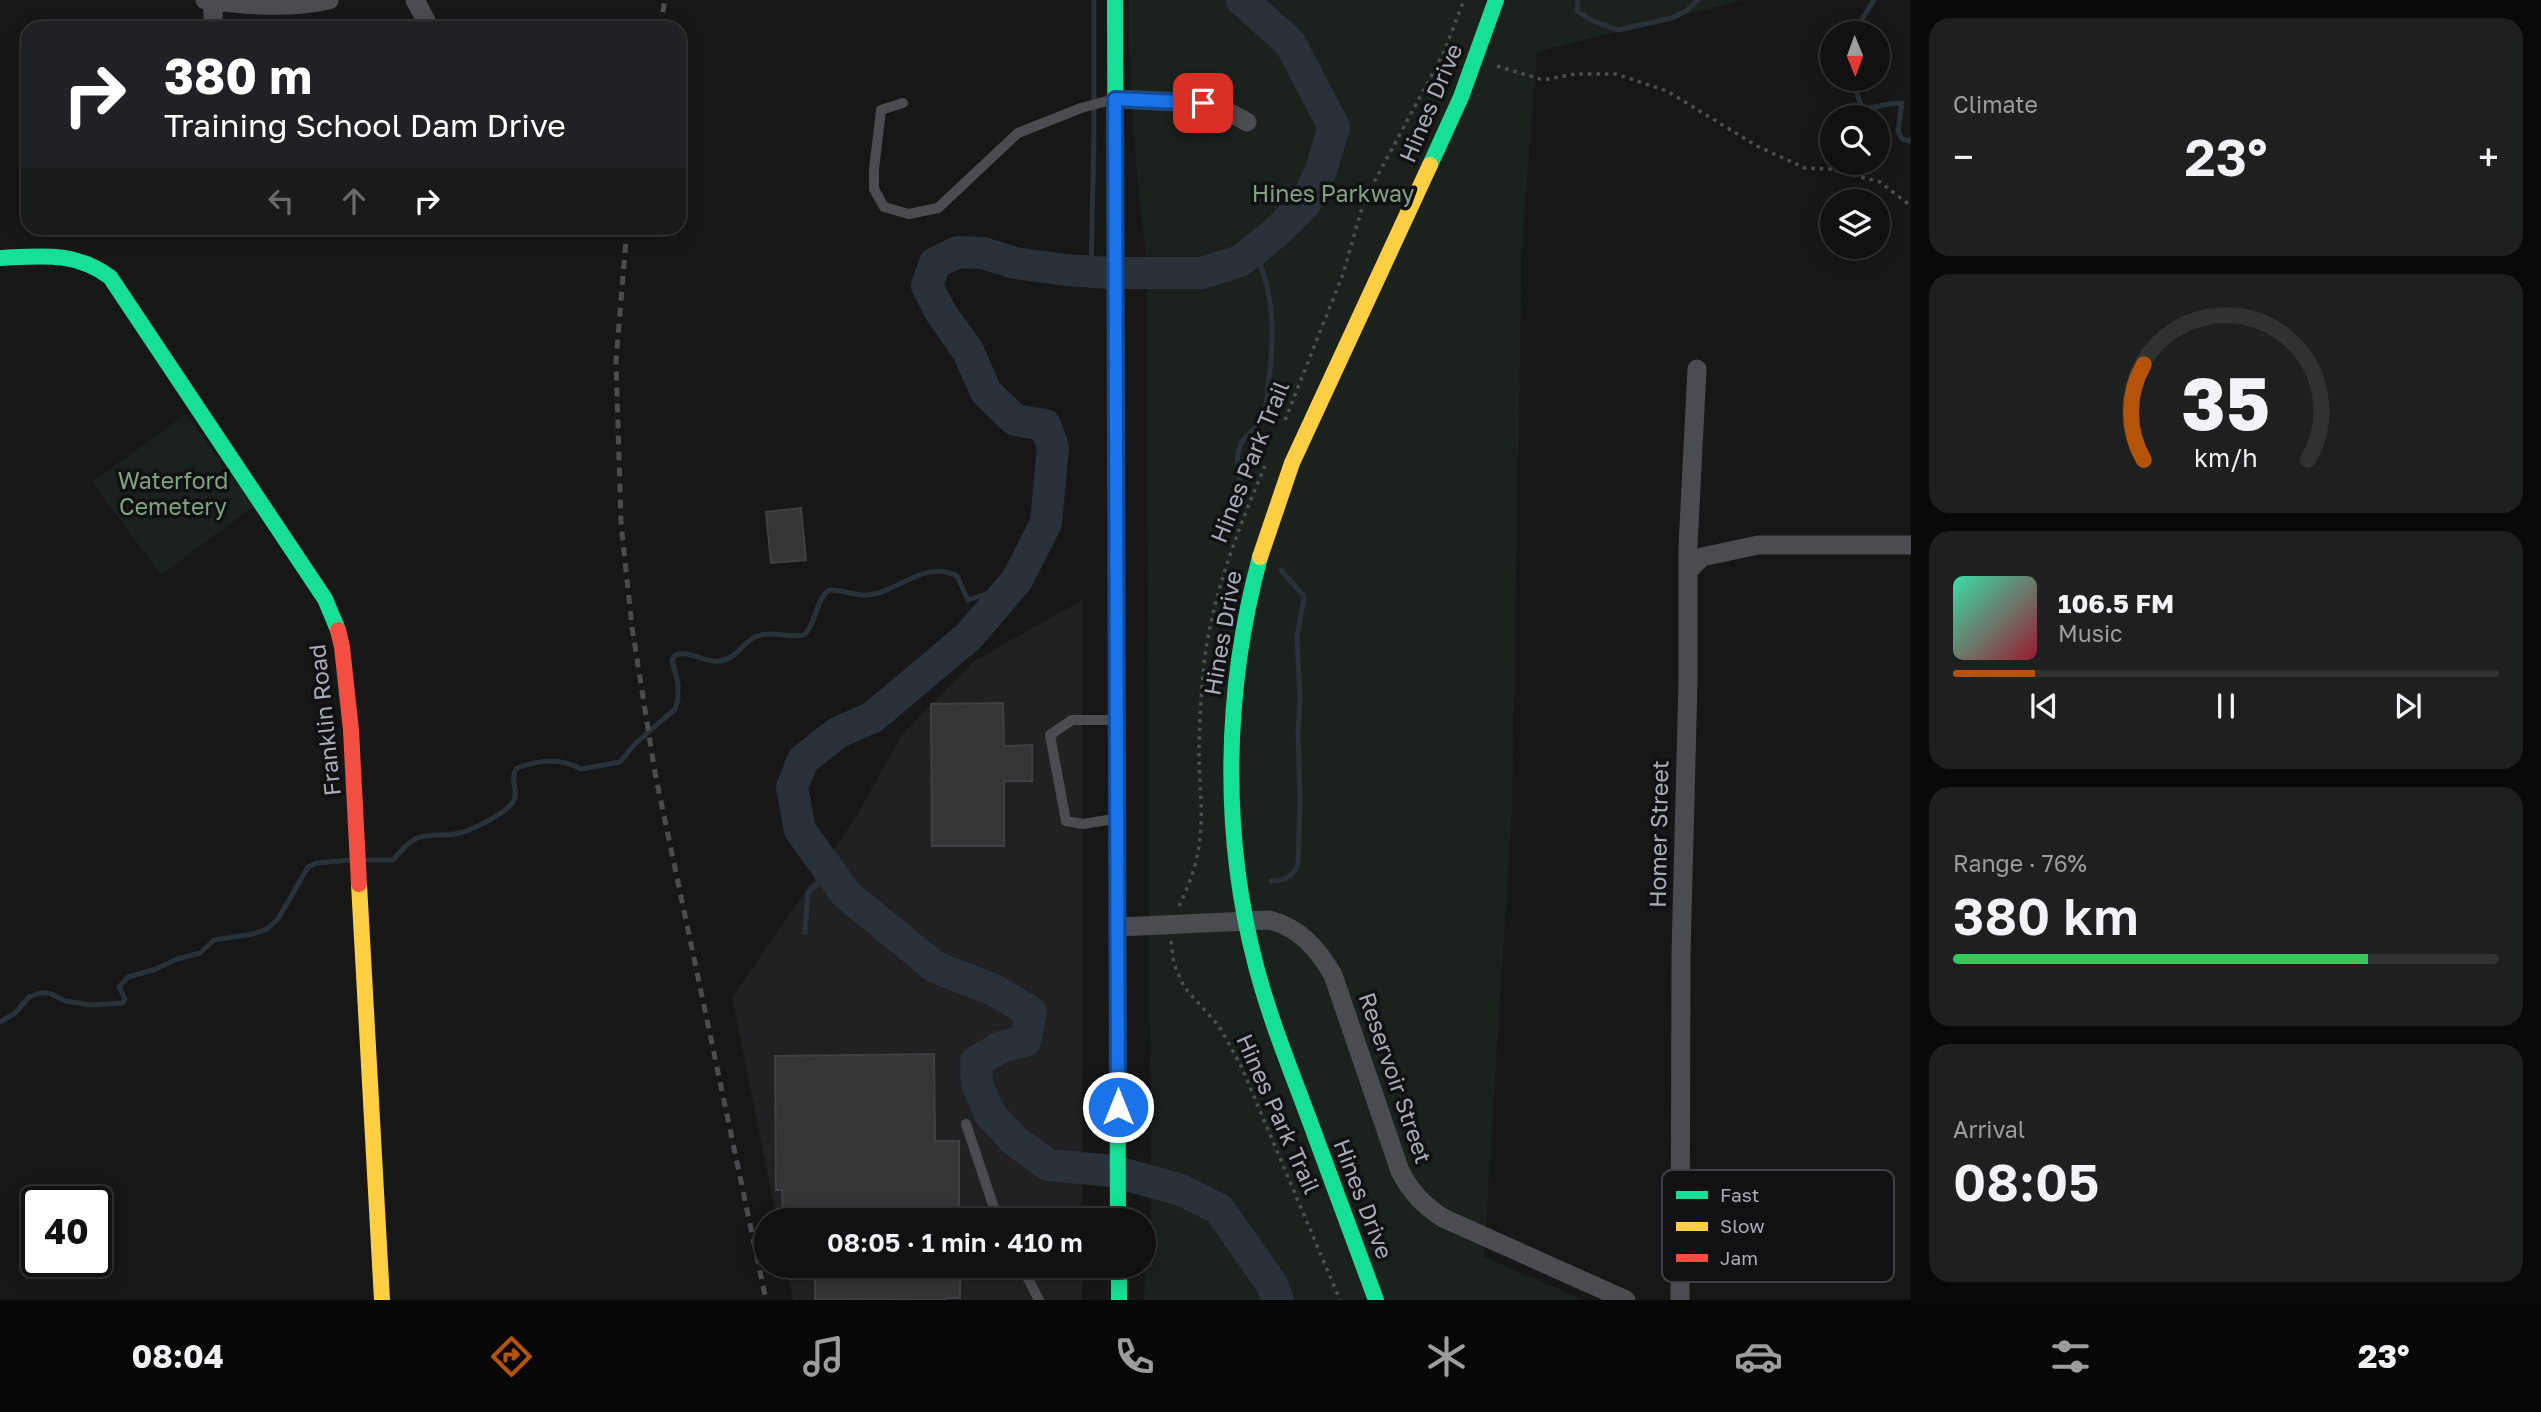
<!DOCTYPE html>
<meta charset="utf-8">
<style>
:root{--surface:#111;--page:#1e1f1f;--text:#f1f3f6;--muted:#9c9d9f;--line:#303131;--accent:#b45309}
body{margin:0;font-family:"Golos Text",sans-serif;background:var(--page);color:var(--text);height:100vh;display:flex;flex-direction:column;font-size:26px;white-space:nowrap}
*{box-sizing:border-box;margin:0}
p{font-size:23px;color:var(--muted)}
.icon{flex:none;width:38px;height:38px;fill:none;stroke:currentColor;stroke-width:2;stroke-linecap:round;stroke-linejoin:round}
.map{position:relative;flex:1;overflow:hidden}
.details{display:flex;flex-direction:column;gap:18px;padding:18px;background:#090909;width:630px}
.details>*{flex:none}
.guide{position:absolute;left:21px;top:21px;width:665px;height:214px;border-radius:21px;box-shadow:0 4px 18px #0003,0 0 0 2px var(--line);background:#202124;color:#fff;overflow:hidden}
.needle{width:46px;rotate:179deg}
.fabs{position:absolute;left:1820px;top:21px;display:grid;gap:14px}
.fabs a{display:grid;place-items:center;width:70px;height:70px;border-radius:50%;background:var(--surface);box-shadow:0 4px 18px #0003,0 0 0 2px var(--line);font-size:35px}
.speed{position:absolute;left:21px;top:1186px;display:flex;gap:14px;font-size:35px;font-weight:700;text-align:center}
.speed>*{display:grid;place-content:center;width:91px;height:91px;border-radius:50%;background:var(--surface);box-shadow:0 4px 18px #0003,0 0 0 2px var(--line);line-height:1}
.speed .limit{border:4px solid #111;border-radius:10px;background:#fff;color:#111}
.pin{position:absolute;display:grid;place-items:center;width:60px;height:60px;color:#fff;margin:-30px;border-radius:14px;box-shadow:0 4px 10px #0006}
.me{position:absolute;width:77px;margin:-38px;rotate:0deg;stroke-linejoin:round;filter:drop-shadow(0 0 5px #0008)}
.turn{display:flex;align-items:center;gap:24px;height:147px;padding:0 28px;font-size:32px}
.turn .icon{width:91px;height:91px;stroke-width:2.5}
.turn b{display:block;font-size:49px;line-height:60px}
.lanes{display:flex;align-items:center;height:66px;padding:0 28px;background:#0003;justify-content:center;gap:35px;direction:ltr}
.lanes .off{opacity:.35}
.big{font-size:52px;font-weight:600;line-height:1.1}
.details .widget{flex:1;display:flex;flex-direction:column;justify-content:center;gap:10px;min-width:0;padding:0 24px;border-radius:21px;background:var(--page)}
.details .dial{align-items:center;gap:0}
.dial svg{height:182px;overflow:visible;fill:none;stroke:var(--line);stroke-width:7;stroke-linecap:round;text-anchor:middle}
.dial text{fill:var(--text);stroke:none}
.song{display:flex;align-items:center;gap:21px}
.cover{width:84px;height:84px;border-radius:10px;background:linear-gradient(135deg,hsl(160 70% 55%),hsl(350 70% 35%))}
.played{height:7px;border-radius:4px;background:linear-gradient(90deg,var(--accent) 15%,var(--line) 15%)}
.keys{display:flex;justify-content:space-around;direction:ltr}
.heat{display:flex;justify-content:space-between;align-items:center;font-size:38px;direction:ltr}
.charge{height:10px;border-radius:5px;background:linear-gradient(90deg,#34c759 76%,var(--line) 0)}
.trip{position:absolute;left:754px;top:1208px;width:402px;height:70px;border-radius:35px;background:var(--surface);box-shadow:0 4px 18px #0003,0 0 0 2px var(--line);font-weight:600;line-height:70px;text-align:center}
.tab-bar{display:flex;height:112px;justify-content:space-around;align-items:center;background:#070707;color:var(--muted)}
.tab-bar .icon{width:49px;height:49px}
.tab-bar .active{color:var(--accent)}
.tab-bar b{font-size:32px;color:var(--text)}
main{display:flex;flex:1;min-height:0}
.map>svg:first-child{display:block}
</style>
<main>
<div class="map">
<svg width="1911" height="1300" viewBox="0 0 1911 1300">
<rect width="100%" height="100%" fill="#171717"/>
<path fill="#212124" d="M1082 600V1220H777L732 998 856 817 901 736 974 661Z
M786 1265H1082V1300H793Z"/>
<path fill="#1b211c" d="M1129 0H1743L1537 52 1522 245 1512 808 1484 1257 1583 1300H1144L1145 1247 1151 1213 1146 254C1135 167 1129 88 1129 0Z
M186 414 254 506 161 575 92 482Z"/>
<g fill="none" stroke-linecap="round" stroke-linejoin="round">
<path stroke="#2a3239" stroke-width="5" d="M1578 0 1577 11 1593 21 1618 30 1672 18 1686 11 1698 0
M1857 33 1856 29 1874 0
M1856 79C1857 124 1873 102 1902 103L1898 131 1902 139 1911 141
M1091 271 1094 135V0
M1242 489C1238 475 1234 455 1242 442 1248 433 1258 427 1263 417 1267 408 1267 395 1268 386 1275 339 1275 292 1254 250
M367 860H393C400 852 407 843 417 838 428 834 443 836 455 834 469 832 503 815 512 803 521 792 508 779 517 768 540 760 559 757 581 769L620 762 636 743 675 709 678 700V683L672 660 675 655C691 650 704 663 719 661 736 660 741 644 755 637 770 630 788 638 804 635 817 622 815 601 829 590 843 589 854 596 867 595 898 593 924 559 957 576L968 600 1013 585
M1271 881C1284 881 1293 877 1298 864L1300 800 1298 732 1300 701 1297 636 1304 599 1303 595 1281 570
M805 932 808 893 830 871
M0 1022 15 1013 29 997 39 993H49L66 1001 91 1005 122 1003 125 999 119 987 128 977 156 969 177 959 200 953 214 940 253 934 267 929 278 919 308 867 316 863 350 860"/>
<path stroke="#2a3239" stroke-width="32" d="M1242 0 1290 43 1334 127 1321 170 1305 204 1273 235 1240 261 1202 273H1110L1066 270 1015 263 983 253 958 252 935 263 927 286 941 313 968 351 986 392 1015 420 1045 425 1053 447 1046 523 1017 580 969 636 873 717 837 733 803 760 792 787 800 830 846 894 935 967 994 990 1031 1012 1025 1041 1001 1047 976 1062 977 1084 990 1114 1015 1141 1048 1165 1113 1171 1181 1190 1219 1209 1271 1283 1278 1300"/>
</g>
<path fill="#343537" stroke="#3f4043" stroke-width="2" d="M801 508 806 560 771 563 766 512Z
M1003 703 1004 746 1032 745V781H1004V846H932L931 704Z
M934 1054 935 1141H959V1220H783L782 1190H776L775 1056Z
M815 1265H960V1298H946V1300L815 1299Z"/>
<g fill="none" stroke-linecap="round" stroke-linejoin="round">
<path stroke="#4d4e52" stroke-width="3.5" stroke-dasharray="3.5 5" stroke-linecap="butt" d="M1497 66 1543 80 1575 74H1616L1667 91 1757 146 1805 168 1830 169 1880 182 1911 206
M1285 420 1343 274 1364 201 1443 54 1464 0
M1179 906C1187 889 1195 870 1198 851 1204 822 1200 789 1199 760 1199 728 1201 696 1204 664 1212 595 1238 529 1265 466
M1171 941 1174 964 1184 987 1219 1026 1241 1066 1340 1300"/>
<path stroke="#4b4c50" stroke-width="10" d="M903 103 881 110 874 169V189L884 207 909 214 938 208 1018 133 1081 108 1111 100
M1114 819 1083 824 1066 821 1050 735 1072 720H1114
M966 1124 998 1220
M1021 1265 1039 1300"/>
<path stroke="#4b4c50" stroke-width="19" d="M205 0C247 5 287 9 329 0
M415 0 430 28
M213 1V28
M1115 99 1203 103 1223 109 1247 122
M1688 571 1702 557 1758 545H1911
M1119 927 1269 920C1299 927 1318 949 1333 975L1400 1171C1411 1192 1423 1205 1443 1218L1626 1300
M1680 1300 1681 953 1688 682V546L1697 369"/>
<path stroke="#16e098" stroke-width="16" d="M1115 0 1117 626
M1430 165 1461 97 1496 0
M0 258C42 256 74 251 110 277L325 599 338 630
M1260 557C1224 690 1221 833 1256 966 1269 1016 1288 1063 1306 1111 1329 1174 1353 1237 1376 1300
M1117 967 1118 1220
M1119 1265V1300"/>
<path stroke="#ffcf43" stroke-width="16" d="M1260 557 1292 463 1430 165
M359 884 382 1300"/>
<path stroke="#f24e42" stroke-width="16" d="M1117 626V967
M338 630 342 647 351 730 359 884"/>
<path stroke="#4b4c4f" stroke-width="5" stroke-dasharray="9 7" stroke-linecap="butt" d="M660 28 665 0
M627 228 616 361 621 523 632 627 655 773 766 1300"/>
</g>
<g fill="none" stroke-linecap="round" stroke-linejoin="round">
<defs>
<path id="route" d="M1118 1107 1115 99 1203 103"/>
</defs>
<use href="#route" stroke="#114b97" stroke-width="18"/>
<use href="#route" stroke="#1a73e8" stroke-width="12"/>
</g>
<g text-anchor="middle" stroke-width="7" stroke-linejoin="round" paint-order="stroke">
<g font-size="23" fill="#a8adb8" stroke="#111113">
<text transform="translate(1431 103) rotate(-67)" y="8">Hines Drive</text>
<text transform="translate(1250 462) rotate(-68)" y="8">Hines Park Trail</text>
<text transform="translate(1223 633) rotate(-80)" y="8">Hines Drive</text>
<text transform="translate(325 720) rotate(-96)" y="8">Franklin Road</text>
<text transform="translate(1659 834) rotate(-89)" y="8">Homer Street</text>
<text transform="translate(1395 1078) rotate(71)" y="8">Reservoir Street</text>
<text transform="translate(1278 1114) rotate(66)" y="8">Hines Park Trail</text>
<text transform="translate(1363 1199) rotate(69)" y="8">Hines Drive</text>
</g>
<g font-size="23" fill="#7fa381" stroke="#111113">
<text x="1333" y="202">Hines Parkway</text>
<text x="173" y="489">Waterford<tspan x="173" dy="26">Cemetery</tspan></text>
</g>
</g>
<rect x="1662" y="1170" width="232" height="112" rx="10" fill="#111113" stroke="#3e4045" stroke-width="2"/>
<rect x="1676" y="1191" width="32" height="8" fill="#16e098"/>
<rect x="1676" y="1222" width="32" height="9" fill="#ffcf43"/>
<rect x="1676" y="1254" width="32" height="8" fill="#f24e42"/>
<g font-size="19" fill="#a8adb8">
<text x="1720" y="1202">Fast</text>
<text x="1720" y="1233">Slow</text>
<text x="1720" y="1265">Jam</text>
</g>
</svg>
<div class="fabs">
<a><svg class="needle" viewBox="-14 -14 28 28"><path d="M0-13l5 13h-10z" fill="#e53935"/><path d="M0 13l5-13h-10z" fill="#9c9d9f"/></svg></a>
<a><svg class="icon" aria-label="search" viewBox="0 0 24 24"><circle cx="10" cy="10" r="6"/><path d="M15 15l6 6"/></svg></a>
<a><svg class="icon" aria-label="layers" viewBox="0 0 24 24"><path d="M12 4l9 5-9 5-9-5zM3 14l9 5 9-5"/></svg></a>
</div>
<div class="speed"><div class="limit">40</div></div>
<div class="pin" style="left:1203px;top:103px;background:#d93025"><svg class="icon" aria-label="arrive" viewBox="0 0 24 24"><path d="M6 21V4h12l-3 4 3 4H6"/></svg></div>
<svg class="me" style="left:1118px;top:1107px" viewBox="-20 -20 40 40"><circle r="17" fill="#1a73e8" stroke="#fff" stroke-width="3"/><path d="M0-11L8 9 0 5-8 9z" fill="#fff"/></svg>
<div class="trip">08:05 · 1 min · 410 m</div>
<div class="guide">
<div class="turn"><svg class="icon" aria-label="right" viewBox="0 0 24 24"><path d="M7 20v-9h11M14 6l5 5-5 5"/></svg><div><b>380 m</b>Training School Dam Drive</div></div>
<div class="lanes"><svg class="icon off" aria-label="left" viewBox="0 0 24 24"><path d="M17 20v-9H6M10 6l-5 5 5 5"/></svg><svg class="icon off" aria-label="ahead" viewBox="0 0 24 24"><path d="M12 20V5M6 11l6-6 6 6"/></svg><svg class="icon" aria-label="right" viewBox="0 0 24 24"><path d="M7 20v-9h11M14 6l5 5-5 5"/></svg></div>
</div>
</div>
<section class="details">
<div class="widget"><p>Climate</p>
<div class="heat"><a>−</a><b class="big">23°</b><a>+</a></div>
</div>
<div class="widget dial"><svg viewBox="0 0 100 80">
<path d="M14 69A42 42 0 1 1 86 69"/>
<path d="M14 69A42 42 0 0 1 14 27" stroke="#b45309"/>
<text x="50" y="56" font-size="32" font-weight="700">35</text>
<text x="50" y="72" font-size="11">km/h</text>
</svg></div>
<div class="widget">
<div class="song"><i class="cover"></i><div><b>106.5 FM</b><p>Music</p></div></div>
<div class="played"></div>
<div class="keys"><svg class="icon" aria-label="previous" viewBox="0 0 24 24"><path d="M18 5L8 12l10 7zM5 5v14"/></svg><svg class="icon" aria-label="pause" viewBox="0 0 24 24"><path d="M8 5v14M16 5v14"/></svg><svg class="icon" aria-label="next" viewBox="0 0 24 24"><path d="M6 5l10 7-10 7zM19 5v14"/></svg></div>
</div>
<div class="widget"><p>Range · 76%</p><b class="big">380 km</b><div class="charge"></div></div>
<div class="widget"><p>Arrival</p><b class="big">08:05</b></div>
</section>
</main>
<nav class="tab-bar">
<b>08:04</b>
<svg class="icon active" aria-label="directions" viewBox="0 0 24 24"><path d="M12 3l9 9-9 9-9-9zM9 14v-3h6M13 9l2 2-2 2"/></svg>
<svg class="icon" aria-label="music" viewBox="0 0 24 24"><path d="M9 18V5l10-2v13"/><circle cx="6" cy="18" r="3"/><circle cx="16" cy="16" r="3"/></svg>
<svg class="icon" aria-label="phone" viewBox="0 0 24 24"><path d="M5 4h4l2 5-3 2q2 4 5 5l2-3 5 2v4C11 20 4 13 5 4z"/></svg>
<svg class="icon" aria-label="climate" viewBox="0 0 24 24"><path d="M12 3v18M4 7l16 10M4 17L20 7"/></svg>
<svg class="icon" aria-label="car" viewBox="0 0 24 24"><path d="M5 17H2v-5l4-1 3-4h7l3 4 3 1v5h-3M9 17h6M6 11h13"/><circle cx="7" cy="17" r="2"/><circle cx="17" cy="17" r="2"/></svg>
<svg class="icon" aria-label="filters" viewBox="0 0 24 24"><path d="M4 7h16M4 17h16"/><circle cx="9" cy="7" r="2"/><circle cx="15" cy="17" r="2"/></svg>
<b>23°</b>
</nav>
